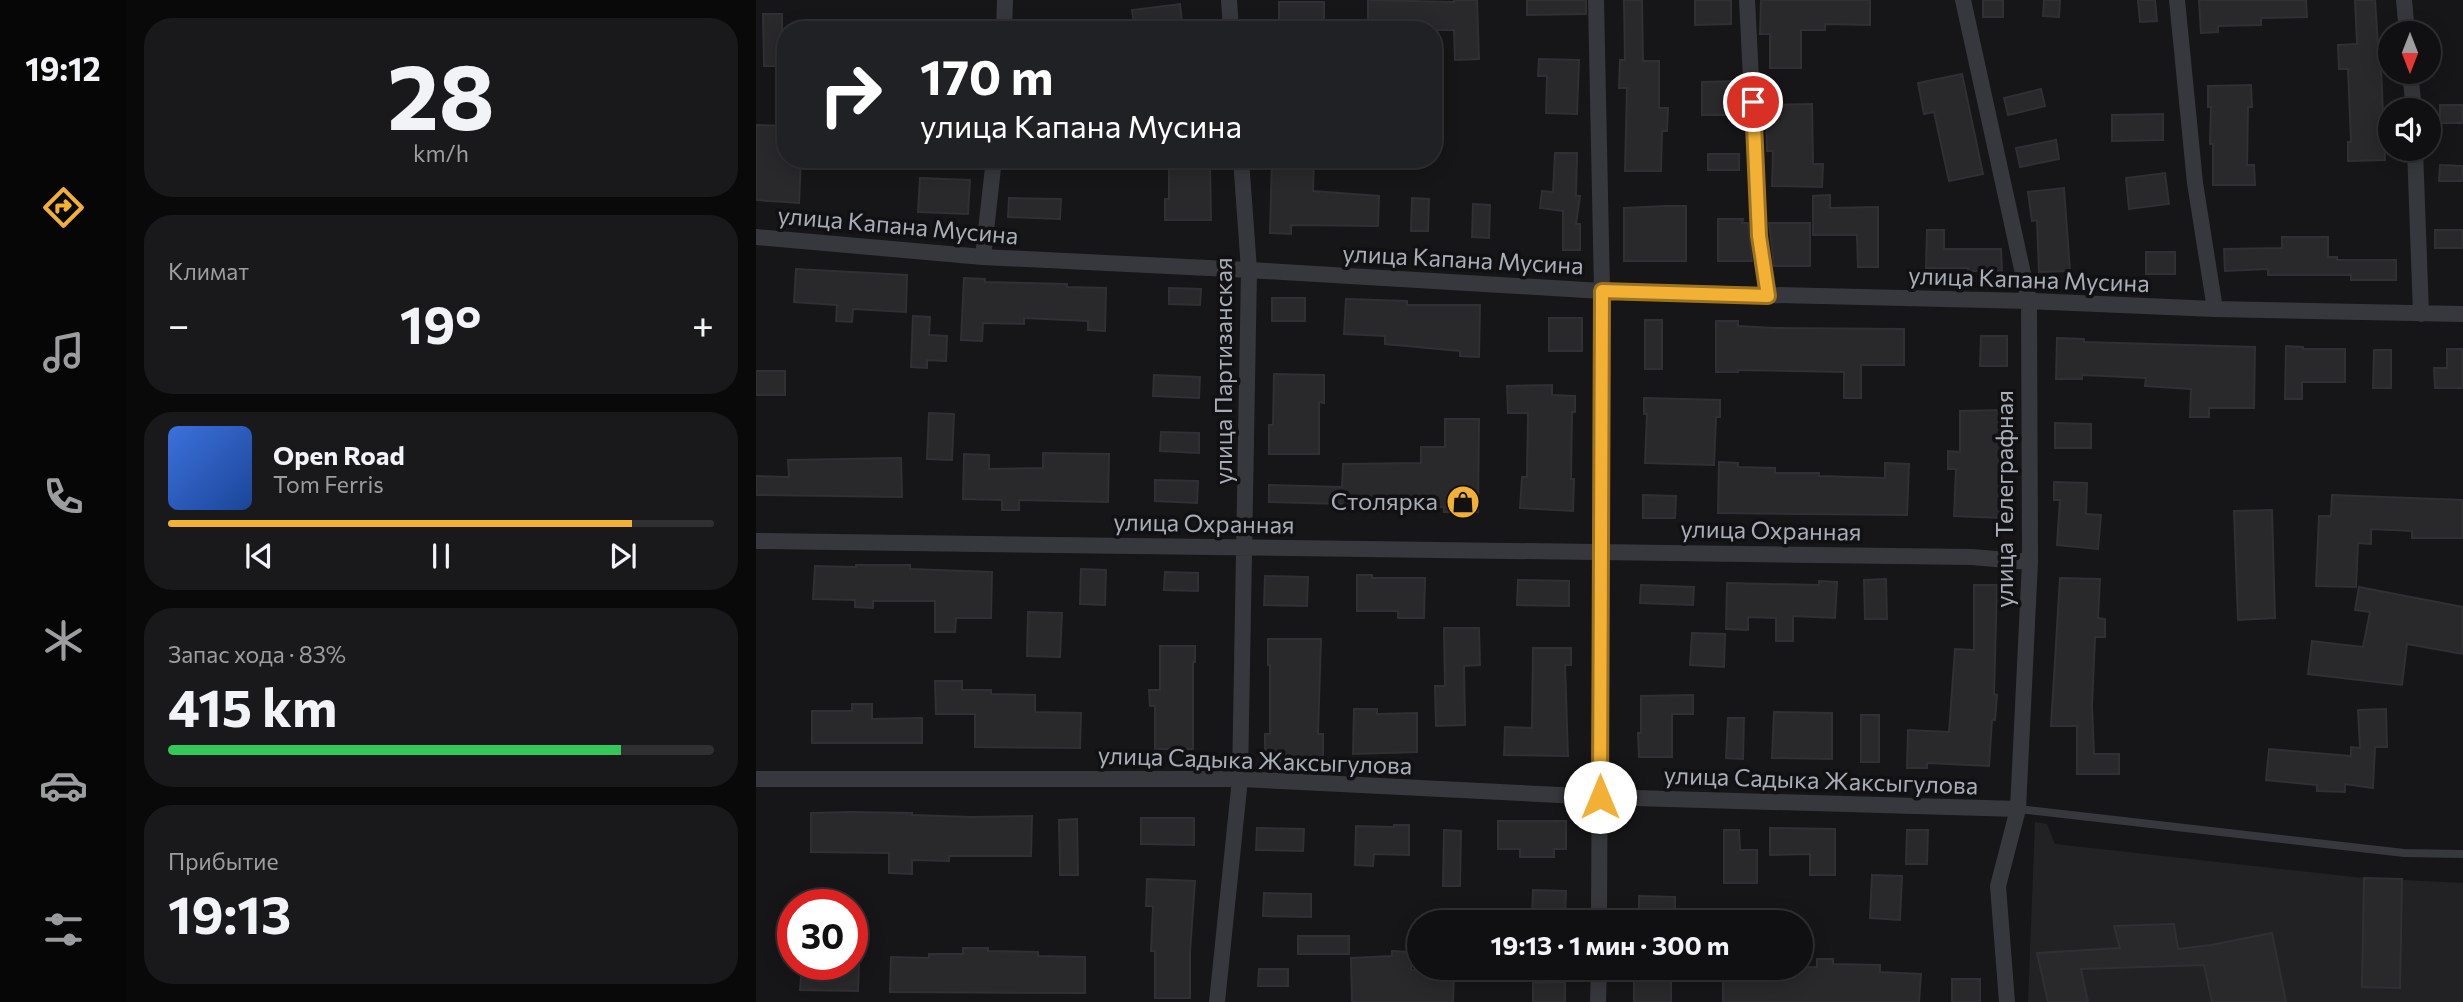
<!DOCTYPE html>
<html lang="ru">
<meta charset="utf-8">
<style>
:root{--surface:#101012;--page:#19191b;--text:#f1f3f6;--muted:#9c9d9f;--line:#303032;--accent:#f2b134}
body{margin:0;font-family:Commissioner,sans-serif;background:var(--page);color:var(--text);height:100vh;display:flex;flex-direction:column;font-size:26px;white-space:nowrap}
*{box-sizing:border-box;margin:0}
p{font-size:23px;color:var(--muted)}
.icon{flex:none;width:38px;height:38px;fill:none;stroke:currentColor;stroke-width:2;stroke-linecap:round;stroke-linejoin:round}
.map{position:relative;flex:1;overflow:hidden}
.side{display:flex;flex-direction:column;gap:18px;padding:18px;background:#09090a;width:630px}
.side>*{flex:none}
.banner{position:absolute;left:21px;top:21px;width:665px;height:147px;border-radius:28px;box-shadow:0 4px 18px #0003,0 0 0 2px var(--line);background:#202124;color:#fff;overflow:hidden}
.needle{width:46px;rotate:180deg}
.buttons{position:absolute;left:1622px;top:21px;display:grid;gap:14px}
.buttons a{display:grid;place-items:center;width:63px;height:63px;border-radius:50%;background:var(--surface);box-shadow:0 4px 18px #0003,0 0 0 2px var(--line);font-size:35px}
.speed{position:absolute;left:21px;top:889px;display:flex;gap:14px;font-size:35px;font-weight:700;text-align:center}
.speed>*{display:grid;place-content:center;width:91px;height:91px;border-radius:50%;background:var(--surface);box-shadow:0 4px 18px #0003,0 0 0 2px var(--line);line-height:1}
.speed .limit{border:10px solid #d22;background:#fff;color:#111}
.pin{position:absolute;display:grid;place-items:center;width:60px;height:60px;color:#fff;margin:-30px;border:4px solid #fff;border-radius:50%;box-shadow:0 2px 7px #0007}
.me{position:absolute;width:77px;margin:-38px;rotate:0deg;stroke-linejoin:round;filter:drop-shadow(0 0 5px #0008)}
.turn{display:flex;align-items:center;gap:24px;height:147px;padding:0 28px;font-size:32px}
.turn .icon{width:91px;height:91px;stroke-width:2.5}
.turn b{display:block;font-size:49px;line-height:60px}
.big{font-size:52px;font-weight:700;line-height:1.1}
.side .widget{flex:1;display:flex;flex-direction:column;justify-content:center;gap:10px;min-width:0;padding:0 24px;border-radius:28px;background:var(--page)}
.side .dial{align-items:center;gap:0}
.dial b{font-size:91px;line-height:1}
.song{display:flex;align-items:center;gap:21px}
.cover{width:84px;height:84px;border-radius:10px;background:linear-gradient(135deg,hsl(220 70% 55%),hsl(220 70% 35%))}
.played{height:7px;border-radius:4px;background:linear-gradient(90deg,var(--accent) 85%,var(--line) 85%)}
.keys{display:flex;justify-content:space-around;direction:ltr}
.heat{display:flex;justify-content:space-between;align-items:center;font-size:38px;direction:ltr}
.charge{height:10px;border-radius:5px;background:linear-gradient(90deg,#34c759 83%,var(--line) 0)}
.trip{position:absolute;left:651px;top:910px;width:406px;height:70px;border-radius:35px;background:var(--surface);box-shadow:0 4px 18px #0003,0 0 0 2px var(--line);font-weight:700;line-height:70px;text-align:center}
main{display:flex;flex:1;min-height:0}
.dock{display:flex;flex-direction:column;width:126px;justify-content:space-around;align-items:center;background:#060607;color:var(--muted)}
.dock .icon{width:49px;height:49px}
.dock .current{color:var(--accent)}
.dock b{font-size:32px;color:var(--text)}
.map>svg:first-child{display:block}
</style>
<main>
<nav class="dock">
<b>19:12</b>
<svg class="icon current" aria-label="directions" viewBox="0 0 24 24"><path d="M12 3l9 9-9 9-9-9zM9 14v-3h6M13 9l2 2-2 2"/></svg>
<svg class="icon" aria-label="music" viewBox="0 0 24 24"><path d="M9 18V5l10-2v13"/><circle cx="6" cy="18" r="3"/><circle cx="16" cy="16" r="3"/></svg>
<svg class="icon" aria-label="phone" viewBox="0 0 24 24"><path d="M5 4h4l2 5-3 2q2 4 5 5l2-3 5 2v4C11 20 4 13 5 4z"/></svg>
<svg class="icon" aria-label="climate" viewBox="0 0 24 24"><path d="M12 3v18M4 7l16 10M4 17L20 7"/></svg>
<svg class="icon" aria-label="car" viewBox="0 0 24 24"><path d="M5 17H2v-5l4-1 3-4h7l3 4 3 1v5h-3M9 17h6M6 11h13"/><circle cx="7" cy="17" r="2"/><circle cx="17" cy="17" r="2"/></svg>
<svg class="icon" aria-label="filters" viewBox="0 0 24 24"><path d="M4 7h16M4 17h16"/><circle cx="9" cy="7" r="2"/><circle cx="15" cy="17" r="2"/></svg>
</nav>
<section class="side">
<div class="widget dial"><b>28</b><p>km/h</p></div>
<div class="widget"><p>Климат</p>
<div class="heat"><a>−</a><b class="big">19°</b><a>+</a></div>
</div>
<div class="widget">
<div class="song"><i class="cover"></i><div><b>Open Road</b><p>Tom Ferris</p></div></div>
<div class="played"></div>
<div class="keys"><svg class="icon" aria-label="previous" viewBox="0 0 24 24"><path d="M18 5L8 12l10 7zM5 5v14"/></svg><svg class="icon" aria-label="pause" viewBox="0 0 24 24"><path d="M8 5v14M16 5v14"/></svg><svg class="icon" aria-label="next" viewBox="0 0 24 24"><path d="M6 5l10 7-10 7zM19 5v14"/></svg></div>
</div>
<div class="widget"><p>Запас хода · 83%</p><b class="big">415 km</b><div class="charge"></div></div>
<div class="widget"><p>Прибытие</p><b class="big">19:13</b></div>
</section>
<div class="map">
<svg width="1707" height="1002" viewBox="0 0 1707 1002">
<rect width="100%" height="100%" fill="#161618"/>
<path fill="#222225" d="M1279 822 1291 824 1299 844 1608 878 1707 883V1002H1272Z"/>
<path fill="#29292c" stroke="#303034" stroke-width="2" d="M612 0 698 2V0H721L723 59 699 60 698 30H612Z
M771 0H830V14L771 15Z
M868 0H886L887 61H903V108H912L911 131H906L905 171H869L871 88H863L864 60H869Z
M939 0H975V24L939 25Z
M1005 0H1114V25L1069 24V30H1045V68H1014V34H1004Z
M1227 0H1247V17H1227Z
M1288 0H1304L1303 17 1287 16Z
M1382 0H1399L1401 21 1384 22Z
M1443 0H1550L1551 17 1505 18V25L1462 26V32L1445 33Z
M1599 0H1619L1622 44H1624L1629 160 1592 161V142H1595L1592 69H1583L1582 45 1601 44Z
M523 2H568V21H523Z
M424 4 427 30H379L376 10Z
M7 14H26V66H8Z
M783 59 823 60 821 114 790 113 791 76H782Z
M1206 74 1227 174 1193 181 1178 112 1168 114 1162 83Z
M981 81V115H946V82Z
M1495 85 1496 107H1492L1491 165H1498L1499 185H1457V144H1454L1455 107H1452V86Z
M1285 89 1289 106 1252 115 1248 98Z
M1056 104 1057 164H1067L1066 187 1016 186 1017 151H1011L1010 105Z
M1684 105H1707V123H1684Z
M1407 114V140L1356 141V115Z
M0 125 30 126V159H45L43 203 0 200Z
M1300 140 1303 159 1264 167 1260 148Z
M799 153H821L820 196H824L820 224H824V250H807V211L784 208 786 191 797 192Z
M952 154H983V170H952Z
M516 159H558L557 191 623 196 622 226 535 225V234L514 233Z
M413 162 454 163 455 220H409V199H413Z
M1684 165 1707 166V181H1683Z
M1409 173 1413 204 1373 209 1370 178Z
M164 178 214 180 212 214 162 212Z
M1308 188 1314 271 1283 272 1281 220 1276 221 1272 192Z
M1074 195V208L1122 207V267H1102L1101 235H1057V196Z
M253 198 305 199 304 219 252 217Z
M656 198 673 199 672 231H655Z
M717 204 734 205 733 238 716 237Z
M910 206H930V261H868V208Z
M962 219H987L986 223H992L996 261H962Z
M1013 223H1054V266H1018Z
M1171 230H1188V249H1245L1246 271H1212V268H1170Z
M1679 230H1707V248H1679Z
M1526 237H1572V257H1581V260H1640V280H1595V275H1512V269L1469 271 1468 249 1526 248Z
M1390 252H1419V274H1390Z
M40 269 151 275 150 312 97 309 96 322 80 321 81 305 38 302Z
M208 278 229 279V282L311 284V287L350 288 349 331 332 330V321L268 318V324L227 323 226 341 205 340Z
M413 288 445 289 444 305 413 304Z
M516 298H549V321H516Z
M590 299 651 301V305H724L723 357 704 356V351L629 344V336L588 334Z
M157 316 174 317 173 335 191 336 190 361 171 360V368L155 367Z
M793 318H826V351H793Z
M889 320H906V369H889Z
M960 321H982V326L1018 328 1148 329V365H1105V398H1088V372L982 370V372H960Z
M1225 336H1251V366H1224Z
M1301 338 1328 339V342L1499 347 1498 408H1453V417H1434L1435 389 1389 386 1390 378 1326 375V379H1300Z
M1530 346 1547 347V349H1589V382H1546V399H1529Z
M1691 349H1707V388H1679L1678 368H1691Z
M1618 350H1635V388H1617Z
M0 371H29V395H0Z
M518 374 568 375V403L563 402V454H513V425H517Z
M398 375 444 377 443 398 397 396Z
M796 385V395L819 396V412H816L815 479H818L817 511 764 508 766 477H771L772 413H752L751 386Z
M888 398 964 400V417H960L958 465 889 463 891 414H888Z
M1248 410 1246 518 1198 516 1200 469H1192V451L1204 452V411Z
M173 413 198 414 196 460 171 459Z
M689 419H723L722 512H688V507H607L586 506V504L513 502V485L586 487 587 464 665 463V447H689Z
M1299 423 1335 424V448H1299Z
M405 432 443 433V453L404 451Z
M287 453 353 454 352 502 263 500V510H246V500L207 499 208 454 233 455V469L287 468Z
M145 458 146 497 0 495V476L33 477 32 460Z
M963 462 982 463V467L1019 468V473H1063V476L1129 478V463L1153 464 1151 515 962 513Z
M399 480 442 481 441 503 399 501Z
M1298 482 1331 483 1330 514 1345 515 1342 549 1301 545 1304 500H1298Z
M887 495 920 496 919 518H887Z
M1576 495 1707 500V538H1656V531L1615 529V544L1602 543 1600 587 1560 586 1563 516H1575Z
M1516 510 1519 618 1482 620 1478 511Z
M100 565H154V569L236 572 235 618H200L199 632H179V601H117V608L99 607V600L57 599 59 566 100 567Z
M325 569 350 570 349 605 324 604Z
M409 572 442 573V591L408 590Z
M601 575H616V578H669L668 618H642V611H601Z
M509 576 552 577 551 606 508 605Z
M1304 578 1344 579 1342 618 1349 619V637H1339L1336 706 1338 754H1363V774H1321V726H1295Z
M1130 579 1131 619H1109L1108 580Z
M762 580 813 581V606L761 605Z
M1063 581 1081 582 1079 618 1037 616V641H1020V618L992 617V630L970 629 971 583 1063 585Z
M885 585 938 587 937 605 884 603Z
M1218 585H1241L1238 694 1241 695 1239 720H1236L1233 766 1171 763V768H1151L1152 730 1193 732 1199 649 1218 650Z
M1603 587 1707 607V654L1651 644 1646 685 1552 674 1556 641 1607 647 1614 612 1599 610Z
M272 612 306 613 304 657 271 656Z
M688 628H723L724 665 708 666 709 725 680 726 679 686H689Z
M936 633 969 634 968 667 934 665Z
M512 639H565L562 734H567V762L509 761V734H514V665H512Z
M404 646H439V662H437V749H399V706H394L393 690H404Z
M777 648H815V665H809L812 756 748 755 749 727 776 728Z
M179 681H206V690H235V694L279 695V712L325 713 324 748 219 747V714H180Z
M937 695V714H916V757H883L882 733H885V696Z
M96 704H116V719L166 718V743H56V711H96Z
M598 709H621V714L661 713V752L597 754Z
M1630 709 1631 747H1619L1617 788 1589 784V792L1561 791V785L1510 780 1513 749 1595 756V747L1604 748 1602 710Z
M1018 712 1076 713V759L1016 758Z
M1105 715H1123V762H1105Z
M972 718H988L987 759 970 758Z
M94 812 156 813V815L216 817 276 816 275 856H193V861L156 860V874L133 873V853L55 852V813Z
M385 818H438V845L385 844Z
M321 819 322 875H304L303 820Z
M742 821H810V849H798V857H764V849H742Z
M638 825H653V855L618 854 617 866 599 865 600 826 638 827Z
M501 828 548 829 547 851 500 850Z
M1014 828 1079 829V875H1054V854L1014 855Z
M688 830 705 831 704 886H687Z
M968 830H983L984 850H1001V883H968Z
M1151 830H1172L1171 864H1150Z
M1116 875 1146 876 1144 920 1114 918Z
M1608 878 1646 879 1644 988 1606 987Z
M391 879 439 881 434 952V998H399V951H395L397 906H390Z
M777 890 810 891 809 916 776 915Z
M508 893 555 894V917L507 916Z
M883 896 919 897V917L883 916Z
M1418 924 1422 949 1455 945 1516 933 1530 1002H1456L1448 965 1325 969 1332 1002H1292L1281 953 1364 948 1358 926Z
M542 936H593V954H542Z
M207 948H232V951L282 952V956L329 957V993L134 992 135 957 173 958V954H207Z
M636 951 655 952V970L698 971 697 1002H596L595 958 636 956Z
M1061 959H1077V964L1124 965V972L1165 974 1163 1002H967V971H1013V968L1061 967Z
M46 964H103L102 991 44 990Z
M503 969H532V986H502Z
M878 970H915V1002H878Z
M1196 979H1224V1002H1196Z
M809 982V1002H777V983Z"/>
<g fill="none" stroke-linecap="round" stroke-linejoin="round">
<path stroke="#37383d" stroke-width="8" d="M1262 809 1648 853 1707 854"/>
<path stroke="#37383d" stroke-width="16" d="M473 0 475 30
M840 0 846 291 843 922
M991 0 1003 236 1012 296
M1207 0 1273 301 1274 562 1262 809 1242 886 1251 1002
M1421 0 1439 183 1459 309
M1648 0 1651 33
M248 30 249 0
M1654 72 1658 110
M1659 149 1665 314
M0 237 227 257 493 270 846 291 1273 301 1459 309 1707 314
M227 257 238 159
M0 541C405 547 811 551 1216 557L1274 562
M0 779H484L844 797 1262 809
M461 1002 484 779 493 270 485 159
M842 1002 843 968"/>
</g>
<g fill="none" stroke-linecap="round" stroke-linejoin="round">
<defs>
<path id="route" d="M844 797 846 291 1012 296 1003 236 997 102"/>
</defs>
<use href="#route" stroke="#9d7322" stroke-width="18"/>
<use href="#route" stroke="#f2b134" stroke-width="12"/>
</g>
<defs>
<symbol id="shop-disc" viewBox="-11 -11 22 22"><circle r="9.5" fill="#f2b134" stroke="#111113"/><path d="M-5-2.5h2.3a2.7 3.5 0 0 1 5.4 0H5L5.5 6h-11ZM-1.5-2.5h3a1.5 2.3 0 0 0-3 0Z" fill="#111"/></symbol>
</defs>
<g fill-rule="evenodd">
<use href="#shop-disc" x="688" y="483" width="38" height="38"/>
</g>
<g text-anchor="middle" stroke-width="7" stroke-linejoin="round" paint-order="stroke">
<g font-size="24" fill="#a8adb8" stroke="#111113">
<text transform="translate(142 226) rotate(5)" y="8">улица Капана Мусина</text>
<text transform="translate(707 260) rotate(3)" y="8">улица Капана Мусина</text>
<text transform="translate(1273 280) rotate(2)" y="8">улица Капана Мусина</text>
<text transform="translate(468 371) rotate(-90)" y="8">улица Партизанская</text>
<text transform="translate(1249 499) rotate(-90)" y="8">улица Телеграфная</text>
<text transform="translate(448 524) rotate(1)" y="8">улица Охранная</text>
<text transform="translate(1015 531) rotate(1)" y="8">улица Охранная</text>
<text transform="translate(499 761) rotate(2)" y="8">улица Садыка Жаксыгулова</text>
<text transform="translate(1065 781) rotate(2)" y="8">улица Садыка Жаксыгулова</text>
</g>
<g font-size="24" fill="#a8adb8" stroke="#111113" text-anchor="end">
<text x="682" y="510">Столярка</text>
</g>
</g>
</svg>
<div class="buttons">
<a><svg class="needle" viewBox="-14 -14 28 28"><path d="M0-13l5 13h-10z" fill="#e53935"/><path d="M0 13l5-13h-10z" fill="#9c9d9f"/></svg></a>
<a><svg class="icon" aria-label="sound" viewBox="0 0 24 24"><path d="M4 9h4l5-4v14l-5-4H4zM17 9q2 3 0 6"/></svg></a>
</div>
<div class="speed"><div class="limit">30</div></div>
<div class="pin" style="left:997px;top:102px;background:#d93025"><svg class="icon" aria-label="arrive" viewBox="0 0 24 24"><path d="M6 21V4h12l-3 4 3 4H6"/></svg></div>
<svg class="me" style="left:844px;top:797px" viewBox="-20 -20 40 40"><circle r="19" fill="#fff"/><path d="M0-13L10 11 0 6-10 11z" fill="#f2b134"/></svg>
<div class="trip">19:13 · 1 мин · 300 m</div>
<div class="banner">
<div class="turn"><svg class="icon" aria-label="right" viewBox="0 0 24 24"><path d="M7 20v-9h11M14 6l5 5-5 5"/></svg><div><b>170 m</b>улица Капана Мусина</div></div>
</div>
</div>
</main>
